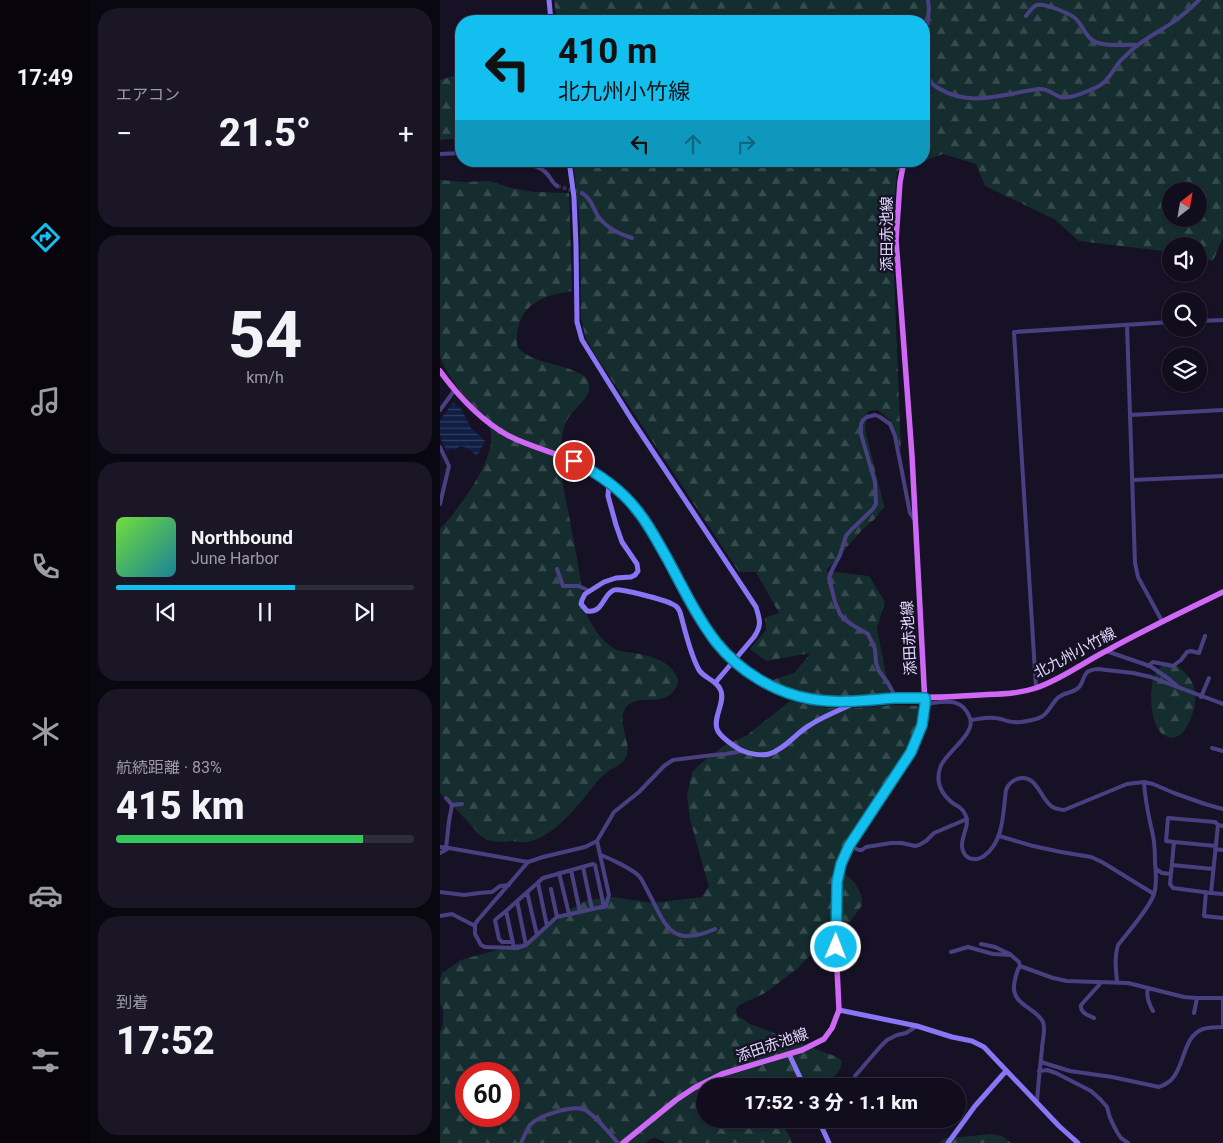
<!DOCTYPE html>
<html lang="ja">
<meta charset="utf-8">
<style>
:root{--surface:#110d1c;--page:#1a1625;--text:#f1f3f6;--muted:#9c9ca3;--line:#302d3b;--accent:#13bfee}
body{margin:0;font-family:Roboto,"Noto Sans JP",sans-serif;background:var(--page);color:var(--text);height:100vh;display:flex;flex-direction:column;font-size:19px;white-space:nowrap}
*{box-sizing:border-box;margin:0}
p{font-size:16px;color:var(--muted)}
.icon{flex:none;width:28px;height:28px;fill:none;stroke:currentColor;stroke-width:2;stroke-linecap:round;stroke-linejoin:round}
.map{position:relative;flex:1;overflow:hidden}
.drawer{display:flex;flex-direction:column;gap:8px;padding:8px;background:#09070f;width:350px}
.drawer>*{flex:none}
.guide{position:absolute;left:15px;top:15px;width:475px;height:152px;border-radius:20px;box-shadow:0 1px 4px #0004,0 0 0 1px var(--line);background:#13bfee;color:#111;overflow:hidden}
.needle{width:32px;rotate:31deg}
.buttons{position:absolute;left:722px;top:182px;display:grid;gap:10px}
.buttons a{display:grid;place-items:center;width:45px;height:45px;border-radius:50%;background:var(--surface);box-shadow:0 1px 4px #0004,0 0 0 1px var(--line);font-size:25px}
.speed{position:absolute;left:15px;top:1062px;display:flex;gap:10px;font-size:25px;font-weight:700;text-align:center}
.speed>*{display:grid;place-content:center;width:65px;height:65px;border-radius:50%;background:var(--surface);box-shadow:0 1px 4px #0004,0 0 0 1px var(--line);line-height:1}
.speed .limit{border:8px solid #d22;background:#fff;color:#111}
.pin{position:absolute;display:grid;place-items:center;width:42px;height:42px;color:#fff;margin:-21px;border:2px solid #fff;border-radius:50%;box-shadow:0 1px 5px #0007}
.me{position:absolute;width:55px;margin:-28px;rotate:1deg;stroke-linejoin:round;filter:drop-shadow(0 0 4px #0008)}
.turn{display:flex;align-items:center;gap:18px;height:105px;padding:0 20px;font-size:22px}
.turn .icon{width:65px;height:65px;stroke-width:2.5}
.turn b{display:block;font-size:35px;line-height:42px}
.lanes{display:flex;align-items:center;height:48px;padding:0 20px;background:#0003;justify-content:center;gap:25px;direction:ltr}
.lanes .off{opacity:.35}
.big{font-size:38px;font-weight:800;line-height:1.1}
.drawer .tile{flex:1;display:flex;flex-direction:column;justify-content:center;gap:8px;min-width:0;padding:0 18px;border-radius:20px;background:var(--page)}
.drawer .dial{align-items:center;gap:0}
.dial b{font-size:65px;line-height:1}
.song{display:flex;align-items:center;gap:15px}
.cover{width:60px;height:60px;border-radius:8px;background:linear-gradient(135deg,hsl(100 70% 55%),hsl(190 70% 35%))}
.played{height:5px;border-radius:2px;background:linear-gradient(90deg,var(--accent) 60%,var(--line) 60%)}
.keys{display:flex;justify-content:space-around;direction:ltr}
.heat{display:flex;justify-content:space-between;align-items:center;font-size:28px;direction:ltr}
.charge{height:8px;border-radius:4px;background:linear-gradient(90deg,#34c759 83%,var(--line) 0)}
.trip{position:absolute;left:256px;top:1078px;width:270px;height:50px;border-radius:25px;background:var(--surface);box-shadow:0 1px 4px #0004,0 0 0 1px var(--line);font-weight:800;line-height:50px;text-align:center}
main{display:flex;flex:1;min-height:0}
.tabs{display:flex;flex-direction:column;width:90px;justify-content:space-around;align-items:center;background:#07050b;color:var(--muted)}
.tabs .icon{width:35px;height:35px}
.tabs .on{color:var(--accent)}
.tabs b{font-size:22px;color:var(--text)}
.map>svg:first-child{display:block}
</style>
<main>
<nav class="tabs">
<b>17:49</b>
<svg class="icon on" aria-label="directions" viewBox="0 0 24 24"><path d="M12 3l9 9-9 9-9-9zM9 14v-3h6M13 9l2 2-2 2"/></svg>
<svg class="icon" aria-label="music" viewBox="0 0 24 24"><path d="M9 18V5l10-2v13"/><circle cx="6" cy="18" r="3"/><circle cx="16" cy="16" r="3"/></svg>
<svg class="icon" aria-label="phone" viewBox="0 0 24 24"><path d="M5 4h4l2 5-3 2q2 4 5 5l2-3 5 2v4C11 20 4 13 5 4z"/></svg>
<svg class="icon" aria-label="climate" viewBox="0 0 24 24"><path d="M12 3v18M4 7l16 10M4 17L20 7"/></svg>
<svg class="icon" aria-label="car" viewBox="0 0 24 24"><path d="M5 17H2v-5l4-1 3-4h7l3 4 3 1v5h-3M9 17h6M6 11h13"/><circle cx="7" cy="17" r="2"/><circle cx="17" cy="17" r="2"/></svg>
<svg class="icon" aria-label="filters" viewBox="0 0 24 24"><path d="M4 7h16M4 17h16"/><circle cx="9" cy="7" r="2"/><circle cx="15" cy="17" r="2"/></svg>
</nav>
<section class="drawer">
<div class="tile"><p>エアコン</p>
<div class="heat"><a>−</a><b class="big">21.5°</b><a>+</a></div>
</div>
<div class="tile dial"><b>54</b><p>km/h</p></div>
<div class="tile">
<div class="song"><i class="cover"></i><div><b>Northbound</b><p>June Harbor</p></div></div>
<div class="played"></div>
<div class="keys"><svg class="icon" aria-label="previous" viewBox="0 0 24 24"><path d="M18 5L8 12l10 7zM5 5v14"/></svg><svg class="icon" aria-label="pause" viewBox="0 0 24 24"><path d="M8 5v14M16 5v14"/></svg><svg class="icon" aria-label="next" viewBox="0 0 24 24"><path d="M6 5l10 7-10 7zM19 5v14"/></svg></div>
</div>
<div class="tile"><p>航続距離 · 83%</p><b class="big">415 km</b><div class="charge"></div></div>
<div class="tile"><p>到着</p><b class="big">17:52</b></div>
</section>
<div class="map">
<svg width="783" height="1143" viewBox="0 0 783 1143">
<defs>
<pattern id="forest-firs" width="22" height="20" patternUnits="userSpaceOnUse" patternTransform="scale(1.25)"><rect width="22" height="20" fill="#152d2f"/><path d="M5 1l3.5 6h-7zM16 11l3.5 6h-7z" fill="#374b4e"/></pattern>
<pattern id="water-rules" width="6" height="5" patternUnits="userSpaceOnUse" patternTransform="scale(1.25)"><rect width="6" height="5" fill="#101e45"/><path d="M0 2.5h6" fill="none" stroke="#323e61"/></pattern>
</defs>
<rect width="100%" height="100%" fill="#171126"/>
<path fill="url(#forest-firs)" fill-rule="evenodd" d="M114 0H783V237L773 261 759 258V246H731V252L639 241 614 219 545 186 536 164 503 154 484 161V21H117ZM731 191H759V219H731Z
M21 74V138L0 140V80Z
M133 161H482L457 171 452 227 461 450 450 420 438 410 428 411 425 429 444 506 436 518 422 530 386 571 429 576 445 602 437 628 450 696C406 700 371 701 330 681L354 673 371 653 326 661 310 649 326 630 325 618 339 613 316 572H299L154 353 145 336 141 318 140 223Z
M0 180 25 182 50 181 71 188 95 192 129 193 132 291C122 293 106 295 98 301 81 310 76 327 77 345 86 362 118 363 134 371 139 373 144 375 147 379 156 395 136 406 129 417 123 425 122 436 121 446 121 454 120 461 121 469 122 486 127 504 130 521 136 551 141 581 145 611 152 626 160 640 175 649 181 652 188 652 194 653 207 655 227 660 234 672 236 675 238 678 238 682 238 686 235 689 233 692 221 707 195 692 185 709 176 724 193 743 186 757 183 765 172 768 166 773 162 776 158 780 155 784 140 804 113 838 87 842 82 843 77 841 72 841 62 842 51 843 42 837 37 833 33 827 29 823 20 813 10 803 0 793V529C17 511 59 457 50 430 46 420 30 403 23 394 16 386 1 364 0 355 0 338 0 315 0 298 0 258 0 219 0 180Z
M728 662C754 673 761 692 751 718 748 725 745 732 738 736 733 739 729 738 724 735 711 727 710 699 712 685 713 675 719 666 728 662Z
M350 701 386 708H418L452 705 478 706 477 726 466 750 401 853 398 867 414 882 420 892 422 898V905L420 908 410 922 378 947 357 969 325 993 299 1005 296 1009 297 1015 310 1024 397 1057 402 1061C401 1075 388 1082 377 1086H265V1119H339L349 1135 352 1143H226C217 1138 214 1135 206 1143H0V1032L3 1025V1009L0 1003V979L2 973 21 960 85 942 112 925 131 909 147 900 173 897 213 903 262 897 269 886 266 877 250 819 247 796 252 772 266 759 285 745 306 736ZM26 1074H69V1116H26Z
M551 1134 562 1136 571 1143H499L505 1138 512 1137H521Z"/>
<path fill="url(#water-rules)" d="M14 403 21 409 31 428 45 441 37 456 27 448 20 446 15 450 11 449 7 452 0 437V420L12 404Z"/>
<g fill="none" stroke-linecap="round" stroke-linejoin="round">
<path stroke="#352f46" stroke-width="4" stroke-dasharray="4 2" stroke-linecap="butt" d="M117 186 142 193"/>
<path stroke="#494081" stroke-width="4" d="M488 0 489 8C488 25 483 52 486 68 487 78 491 85 500 89 531 108 566 93 599 89 608 88 612 94 620 97 629 100 651 90 659 86 670 80 673 69 681 60 687 55 692 49 698 45 709 36 722 30 733 22 742 16 751 8 759 0
M586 16C589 12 593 6 597 5 605 3 632 14 637 20 644 28 647 40 658 43 671 47 685 44 698 45
M0 154 21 153
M77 161C86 164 97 165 104 171 110 175 111 182 117 186
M142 193C151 198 153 208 158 216 165 227 180 234 192 238
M759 321 783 320
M687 325 695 563 698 577 722 621
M0 410 14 391
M690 415 783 410
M0 447 9 466 0 504
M692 480 783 476
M117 569 123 586H139L149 591
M666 651 710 666 729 679 737 686
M708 666 713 662 733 666 741 660 747 652 751 651 759 653 765 636
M596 688 574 332 731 322
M761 697 769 678
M456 698 448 683 439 671 436 663 435 649 428 634 414 626 404 619 400 614 395 602 389 578 392 570 400 555 406 536 411 530 432 510 436 504 435 482 421 434V424L423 420 427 417 435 415 440 417 450 424 455 436 470 513 474 519
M485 704C504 702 522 696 530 718 536 735 504 753 500 768 495 784 502 795 514 804 518 806 523 809 525 814 531 824 521 836 522 847 523 854 527 859 534 859 539 860 541 858 544 856 564 842 563 812 566 790 568 784 572 781 577 779 595 773 599 794 609 804 613 809 618 809 624 810L687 784 704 782 713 784 734 793 765 804 783 809
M531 720C539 719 547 717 555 718 561 718 567 722 574 722 579 723 596 720 601 717 609 713 612 702 619 697 625 692 635 693 640 686 646 677 642 670 658 669L693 673 711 677 783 704
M772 748 783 751
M12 805 22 804
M778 825 771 893 733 888 730 884 734 842 726 841 728 818 775 822 778 825 783 826
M559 836 593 846 621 852 651 857 662 862 714 894
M157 841 169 895 166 906 117 917 86 945 77 948 45 947 41 945 35 934V924L38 920 88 862 103 857 145 847 157 841 174 812 199 792 224 766 233 760 273 755 286 754 302 751
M734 842 776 846
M409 846 419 850H422L426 847 451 843H462L475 846 479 845 486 841 494 833 527 819
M0 847 9 848 88 862
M6 848 9 821 12 805 6 798
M775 849 783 850
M0 853 9 848
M161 855C171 859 190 868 198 875 202 879 204 884 206 888 225 922 228 950 275 929
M732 865 773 869
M143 867 152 909
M716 869 722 873 731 874
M131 870 140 912
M119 873 129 914
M98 883 107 926
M111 889 117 917
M0 892 24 895 39 893 52 892 60 886 69 885
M87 892 97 935
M766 892 764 916 783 918
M771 893 783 894
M77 901 86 945
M66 911 55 920 59 939 62 942H73
M0 916 12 914 35 926
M541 944 555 947 570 954
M74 948 66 911 103 878 153 864 155 865 164 907
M511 952 528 947 553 954 571 955 579 962 580 966C577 970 576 975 575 980 568 1005 595 1006 603 1022 606 1031 602 1041 602 1049 600 1067 598 1085 597 1103
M580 966 613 978 627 981 688 983 744 997 757 998H783
M677 982C676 968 674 959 678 945 688 932 709 909 714 894 717 885 716 873 715 863 715 854 715 845 713 836 709 817 705 802 704 782
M708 988C706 995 709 1004 713 1011
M783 998V1024
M754 1013 757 998
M654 1018C648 1015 640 1013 641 1005L659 985 660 983
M601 1062 630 1071 672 1077 719 1087C724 1085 729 1083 732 1079 745 1065 743 1036 763 1029 770 1027 776 1027 783 1027
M599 1071 607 1070 616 1073 651 1091 660 1099 667 1107 670 1118 677 1132 681 1138 688 1143
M415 1076 440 1047 447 1040 457 1035 466 1033 477 1026
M81 1143C84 1137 86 1131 90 1125 98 1116 133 1104 145 1110 155 1115 170 1134 178 1143"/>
<path stroke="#8876f5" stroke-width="5" d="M109 0 111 21
M129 161 134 197 136 246 137 322 142 340 192 420 316 607C320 620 322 625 314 637L275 683
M169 483 168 496 176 525 182 542 197 564 198 571 195 575 191 577 176 578 164 582 145 594 142 600 141 604 147 611C164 613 162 595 174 590 180 588 225 600 232 604 237 606 238 608 240 612 245 630 250 654 259 670 265 679 277 680 281 691 285 703 273 717 277 729 279 736 296 748 303 751 310 754 322 756 329 754 345 749 356 733 370 725 384 716 400 710 415 703
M399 1010 477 1026 512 1037 532 1041 544 1047 619 1126 638 1143
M349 1054 364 1086
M378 1119 389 1143
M508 1143 535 1106 566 1071"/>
<path stroke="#cf68f4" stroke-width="5.5" d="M0 371C19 397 40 420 69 436 90 447 114 452 136 462 153 470 168 481 182 494 200 511 212 531 223 552 244 590 262 630 293 660 307 672 332 689 350 694 372 700 394 702 416 702 430 702 445 699 459 698 486 698 513 697 540 695 559 694 578 694 596 688 622 679 644 662 668 650 706 629 744 611 783 592
M183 1143 236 1100 254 1088 282 1074 362 1050 384 1039 392 1028 399 1010 396 947 397 882 401 864 409 846 471 752 482 725 485 704 472 456 456 240 460 182 464 161"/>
</g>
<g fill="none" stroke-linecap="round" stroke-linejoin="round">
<defs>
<path id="route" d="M134 461C157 473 180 488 196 509 209 524 218 543 228 560 243 588 257 617 276 642 299 671 335 693 371 699 399 704 427 700 454 698 464 698 475 698 485 698V704L482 725 471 752 409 846 401 864 397 882 396 947"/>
</defs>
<use href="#route" stroke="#0c7c9b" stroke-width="12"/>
<use href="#route" stroke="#13bfee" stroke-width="9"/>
</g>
<g text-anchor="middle" stroke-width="5" stroke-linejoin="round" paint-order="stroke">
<g font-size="15" fill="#e0d8fc" stroke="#171126">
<text transform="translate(447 234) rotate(-90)" y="5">添田赤池線</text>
<text transform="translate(469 638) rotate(-93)" y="5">添田赤池線</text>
<text transform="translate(635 653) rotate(-28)" y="5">北九州小竹線</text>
<text transform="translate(332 1045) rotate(-19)" y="5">添田赤池線</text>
</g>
</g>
</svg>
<div class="buttons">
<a><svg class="needle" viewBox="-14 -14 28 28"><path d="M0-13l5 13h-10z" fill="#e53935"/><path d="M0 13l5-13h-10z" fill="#9c9ca3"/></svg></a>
<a><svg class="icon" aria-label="sound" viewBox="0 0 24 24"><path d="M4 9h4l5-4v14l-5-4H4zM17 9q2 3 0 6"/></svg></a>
<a><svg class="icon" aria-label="search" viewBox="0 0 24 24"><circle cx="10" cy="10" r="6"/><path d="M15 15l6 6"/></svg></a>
<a><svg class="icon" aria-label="layers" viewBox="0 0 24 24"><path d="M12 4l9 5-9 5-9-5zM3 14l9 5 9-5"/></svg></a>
</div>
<div class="speed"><div class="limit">60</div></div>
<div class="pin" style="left:134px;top:461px;background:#d93025"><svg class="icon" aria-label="arrive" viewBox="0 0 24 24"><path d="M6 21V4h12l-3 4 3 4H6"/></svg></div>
<svg class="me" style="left:396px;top:947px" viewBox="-20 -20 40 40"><circle r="17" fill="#13bfee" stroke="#fff" stroke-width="3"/><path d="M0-11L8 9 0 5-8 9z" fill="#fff"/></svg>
<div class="trip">17:52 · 3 分 · 1.1 km</div>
<div class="guide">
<div class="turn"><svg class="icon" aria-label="left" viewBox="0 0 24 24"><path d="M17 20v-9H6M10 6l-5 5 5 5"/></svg><div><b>410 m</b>北九州小竹線</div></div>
<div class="lanes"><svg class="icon" aria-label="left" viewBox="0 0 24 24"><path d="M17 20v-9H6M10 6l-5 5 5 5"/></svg><svg class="icon off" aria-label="ahead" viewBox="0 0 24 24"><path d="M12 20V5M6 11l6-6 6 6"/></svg><svg class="icon off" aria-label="right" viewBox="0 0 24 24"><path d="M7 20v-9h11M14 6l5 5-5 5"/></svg></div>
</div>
</div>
</main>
